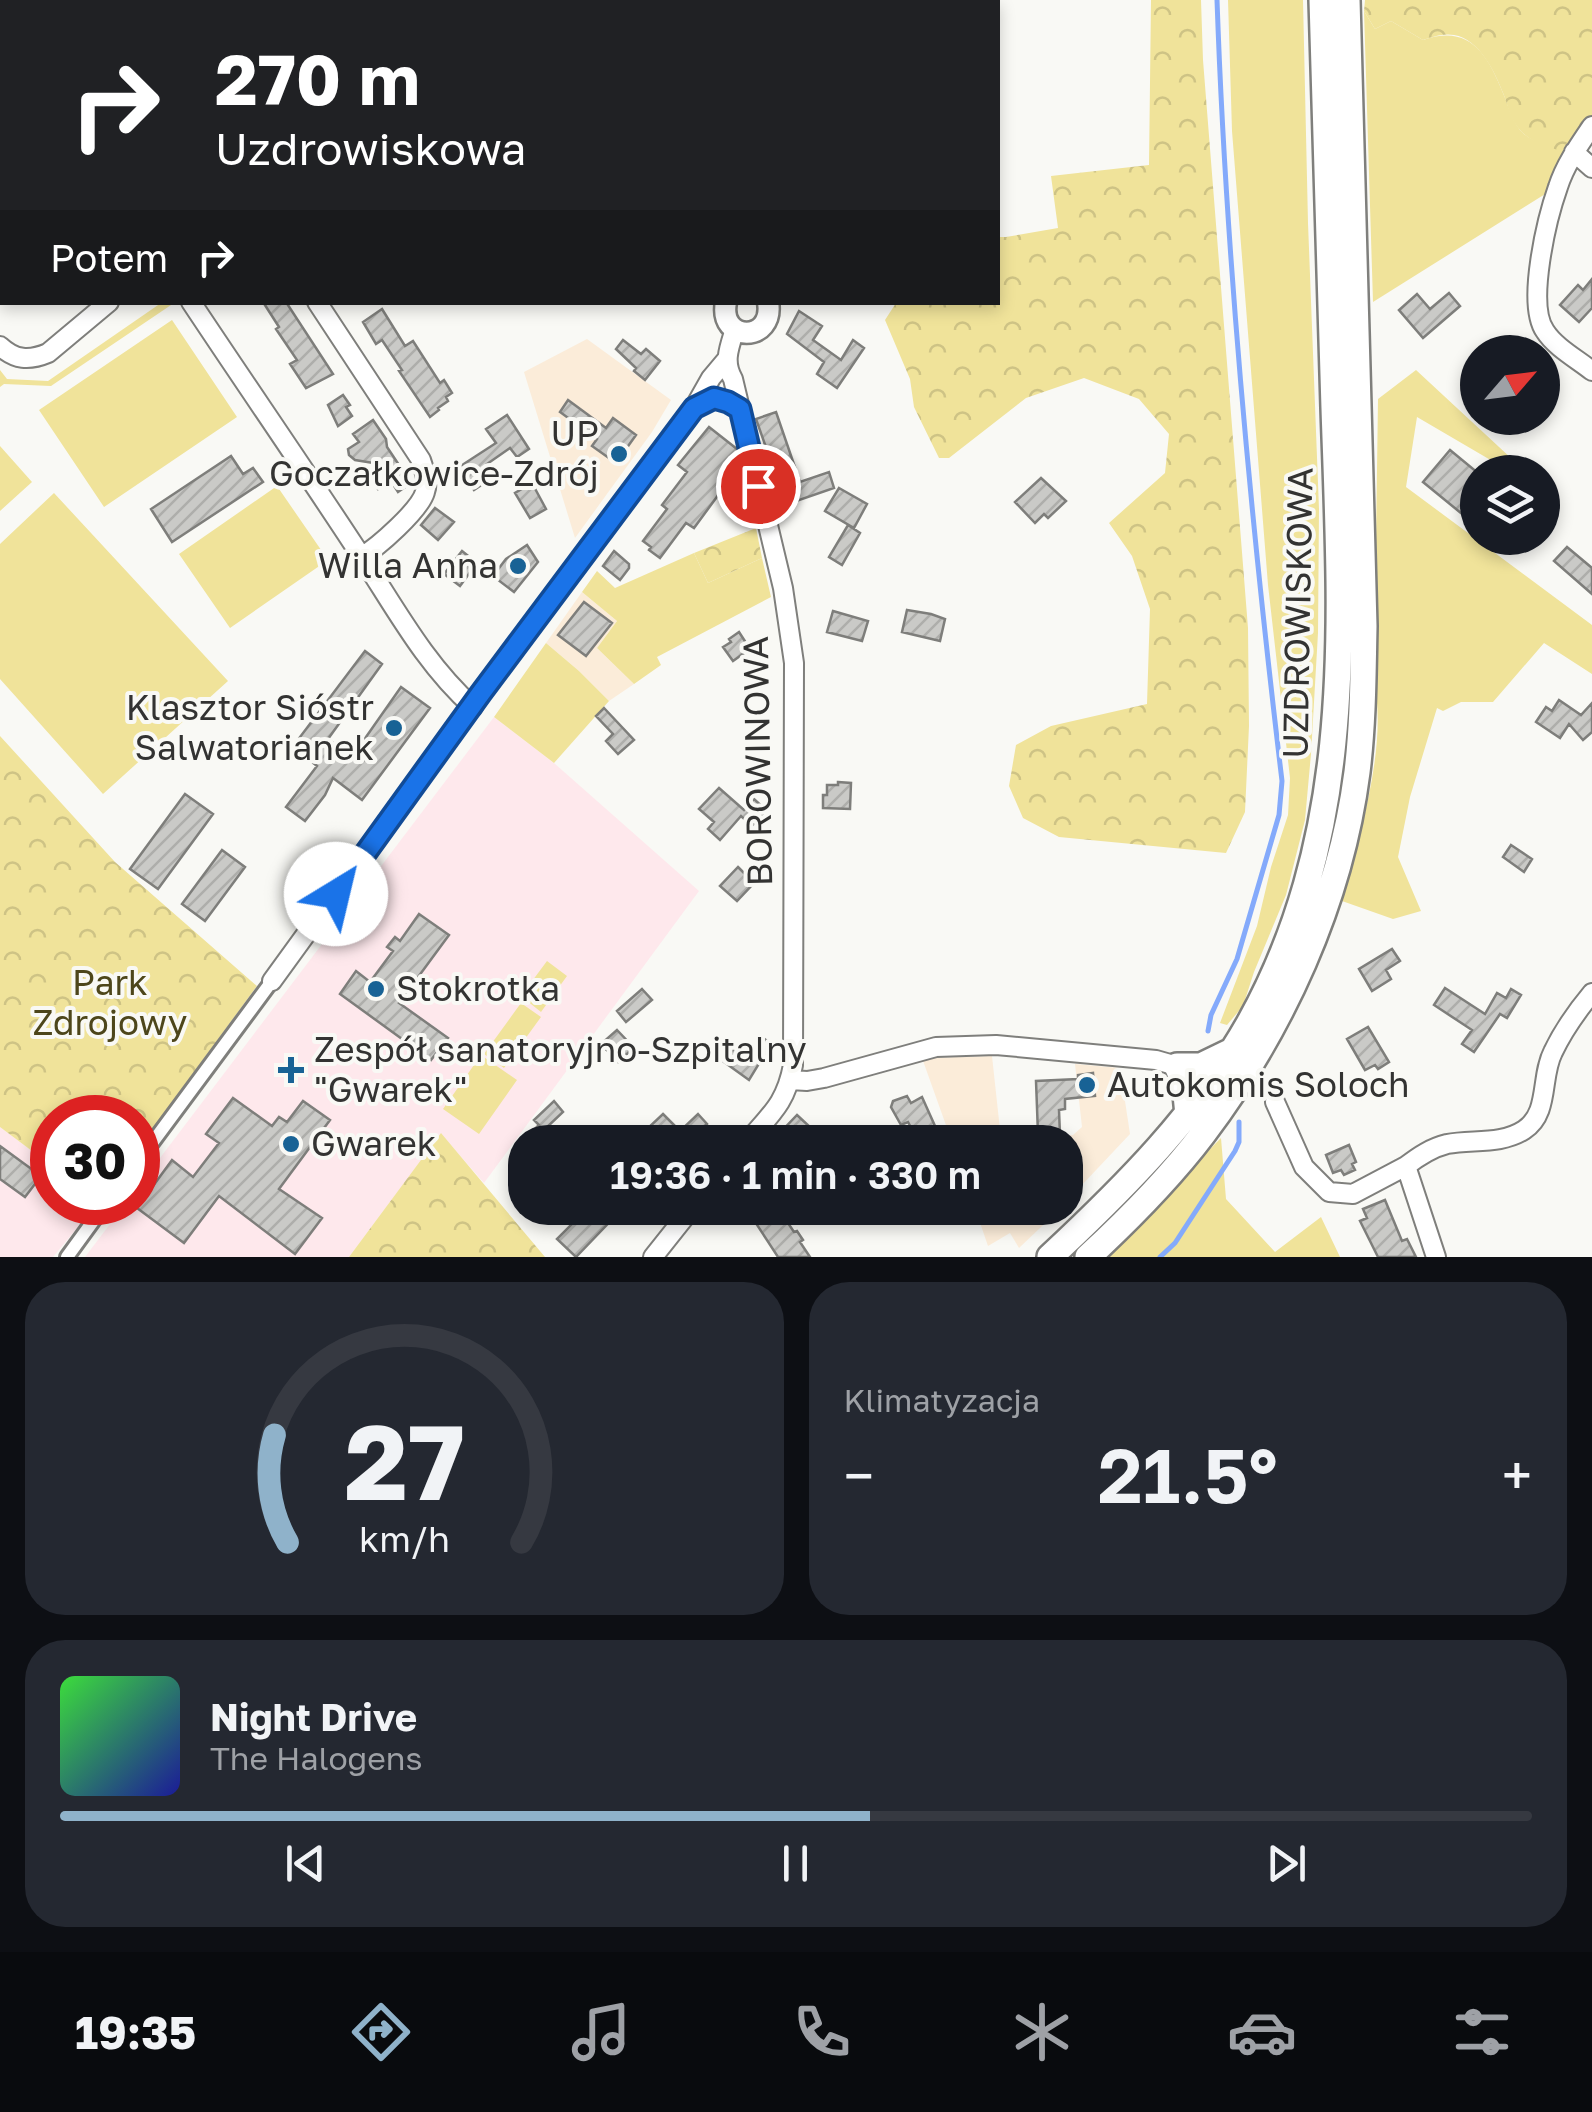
<!DOCTYPE html>
<html lang="pl">
<meta charset="utf-8">
<style>
:root{--surface:#171b24;--page:#242831;--text:#f1f3f6;--muted:#9ea1a6;--line:#363941;--accent:#8fb2ca}
body{margin:0;font-family:"Golos Text",sans-serif;background:var(--page);color:var(--text);height:100vh;display:flex;flex-direction:column;font-size:38px;white-space:nowrap}
*{box-sizing:border-box;margin:0}
p{font-size:32px;color:var(--muted)}
.icon{flex:none;width:55px;height:55px;fill:none;stroke:currentColor;stroke-width:2;stroke-linecap:round;stroke-linejoin:round}
.map{position:relative;height:1257px;overflow:hidden}
.details{display:flex;flex-direction:column;gap:25px;padding:25px;background:#0d0f14;flex:1}
.details>*{flex:none}
.guide{position:absolute;left:0px;top:0px;width:1000px;height:305px;box-shadow:0 5px 15px #0003;background:#202124;color:#fff;overflow:hidden}
.needle{width:65px;rotate:62deg}
.fabs{position:absolute;left:1460px;top:335px;display:grid;gap:20px}
.fabs a{display:grid;place-items:center;width:100px;height:100px;border-radius:50%;background:var(--surface);box-shadow:0 5px 15px #0003;font-size:50px}
.speed{position:absolute;left:30px;top:1095px;display:flex;gap:20px;font-size:50px;font-weight:700;text-align:center}
.speed>*{display:grid;place-content:center;width:130px;height:130px;border-radius:50%;background:var(--surface);box-shadow:0 5px 15px #0003;line-height:1}
.speed .limit{border:15px solid #d22;background:#fff;color:#111}
.pin{position:absolute;display:grid;place-items:center;width:85px;height:85px;color:#fff;margin:-42px;border:5px solid #fff;border-radius:50%;box-shadow:0 2px 10px #0007}
.me{position:absolute;width:110px;margin:-55px;rotate:36deg;stroke-linejoin:round;filter:drop-shadow(0 0 8px #0008)}
.turn{display:flex;align-items:center;gap:35px;height:210px;padding:0 50px;font-size:45px}
.turn .icon{width:130px;height:130px;stroke-width:2.5}
.turn b{display:block;font-size:70px;line-height:85px}
.then{display:flex;align-items:center;height:95px;padding:0 50px;background:#0003;gap:20px;font-size:38px}
.big{font-size:75px;font-weight:600;line-height:1.1}
.details .tile{flex:1;display:flex;flex-direction:column;justify-content:center;gap:15px;min-width:0;padding:0 35px;border-radius:40px;background:var(--page)}
.details .dial{align-items:center;gap:0}
.dial svg{height:260px;overflow:visible;fill:none;stroke:var(--line);stroke-width:7;stroke-linecap:round;text-anchor:middle}
.dial text{fill:var(--text);stroke:none}
.song{display:flex;align-items:center;gap:30px}
.cover{width:120px;height:120px;border-radius:15px;background:linear-gradient(135deg,hsl(120 70% 55%),hsl(240 70% 35%))}
.played{height:10px;border-radius:5px;background:linear-gradient(90deg,var(--accent) 55%,var(--line) 55%)}
.keys{display:flex;justify-content:space-around;direction:ltr}
.heat{display:flex;justify-content:space-between;align-items:center;font-size:55px;direction:ltr}
.details .tiles{flex:1;display:grid;gap:25px;grid-template-columns:1fr 1fr}
.tile:last-child{grid-column:span 2}
.trip{position:absolute;left:508px;top:1125px;width:575px;height:100px;border-radius:40px;background:var(--surface);box-shadow:0 5px 15px #0003;font-weight:600;line-height:100px;text-align:center}
.tab-bar{display:flex;height:160px;justify-content:space-around;align-items:center;background:#090b0e;color:var(--muted)}
.tab-bar .icon{width:70px;height:70px}
.tab-bar .current{color:var(--accent)}
.tab-bar b{font-size:45px;color:var(--text)}
.map>svg:first-child{display:block}
</style>
<div class="map">
<svg width="1592" height="1257" viewBox="0 0 1592 1257">
<defs>
<pattern id="forest-crowns" width="20" height="18" patternUnits="userSpaceOnUse" patternTransform="scale(2.5)"><rect width="20" height="18" fill="#f0e39a"/><path d="M2 6a3 3 0 1 1 6 0M12 15a3 3 0 1 1 6 0" fill="none" stroke="#cec385"/></pattern>
<pattern id="building-hatch" width="6" height="6" patternUnits="userSpaceOnUse" patternTransform="scale(2.5)"><rect width="6" height="6" fill="#cacac7"/><path d="M-1 1l2-2M0 6l6-6M5 7l2-2" fill="none" stroke="#aeaeab"/></pattern>
</defs>
<rect width="100%" height="100%" fill="#f9f9f5"/>
<path fill="#fbecd9" d="M587 339 671 400 652 432 575 538 524 372Z
M582 592 617 621 597 648 634 684 609 701 579 671 546 643Z
M992 1056 1001 1139 1073 1135 1082 1127 1075 1064 1120 1068 1130 1134 1065 1203V1142H952L922 1058Z
M975 1208H1061L1019 1248 1010 1233 988 1246Z"/>
<path fill="#fee8ec" d="M494 717 554 763 699 891 484 1183 441 1134 349 1257H85L126 1203 138 1202V1187Z
M0 1127 52 1166V1202L98 1203 53 1257H0Z"/>
<path fill="#f0e39a" d="M1228 0H1303L1308 223 1319 509 1318 633 1311 754 1305 820 1286 895 1254 972 1243 1006 1227 1025 1220 1023 1257 926 1271 867 1288 815 1290 778 1268 585 1232 131Z
M1364 11 1375 29 1391 21 1423 40C1469 24 1487 53 1503 93 1509 107 1512 123 1524 134 1535 143 1554 147 1567 152L1550 191 1373 302Z
M161 303H174L51 386 4 384 0 387V370L7 379 48 381Z
M172 320 237 417 104 507 39 410Z
M1416 370 1526 472H1511L1417 417 1406 487 1592 625V674L1544 643 1493 702H1461L1443 711 1437 708 1410 797 1398 857 1421 911 1393 919 1342 901C1359 836 1388 748 1374 681L1378 399Z
M0 446 32 482 0 511Z
M277 486 328 560 230 628 179 554Z
M54 493 228 681 103 794 0 679V544Z
M694 553 708 583 762 558 771 597 657 657 661 665 634 684 597 648 617 621 582 592 597 571 615 588Z
M546 643 579 671 609 701 554 763 494 717Z
M547 961 567 976 541 1012 521 996Z
M521 1003 541 1017 504 1068 484 1054Z
M481 1055 517 1080 479 1134 443 1109Z
M1221 1138 1226 1199 1275 1252 1321 1217 1340 1257H1102Z"/>
<path fill="url(#forest-crowns)" d="M1151 0H1201L1203 60 1248 628 1249 726 1245 812 1226 853 1059 837 1023 818 1009 786 1016 745 1051 726 1147 704 1150 609 1132 556 1109 523 1165 473 1169 434 1139 399 1084 378 1026 398 949 458H939L914 407 910 379 885 320 896 303 998 302V237H1006L1058 228 1051 176 1149 165Z
M1365 0H1592V116L1567 152C1547 148 1526 142 1514 122 1509 114 1507 102 1503 93 1495 72 1479 39 1454 35 1443 33 1433 37 1423 40L1391 21 1375 29 1364 11Z
M756 528 762 558 708 583 694 553Z
M0 736 115 862 257 986 138 1149V1118H52V1166L0 1127Z
M441 1133 545 1257H349Z"/>
<g fill="none" stroke-linecap="round" stroke-linejoin="round">
<path stroke="#84aafb" stroke-width="5" d="M941 2 942 0
M1208 1031 1211 1015 1237 959 1279 815 1282 781C1251 522 1226 261 1217 0
M1160 1257 1175 1243 1235 1151 1239 1142V1122"/>
</g>
<path fill="url(#building-hatch)" stroke="#7e7e7b" stroke-width="2.5" d="M1592 279V308L1579 322 1560 305 1578 285 1583 290Z
M1449 293 1460 306 1423 338 1399 310 1417 294 1430 309Z
M263 302H286L333 374 306 388 290 364 297 360 276 329 279 327Z
M382 309 405 346 413 341 440 383 444 380 452 393 446 397 448 401 438 408 439 410 430 417 399 371 402 370 382 340 376 344 363 322Z
M799 311 822 326 813 340 841 360 853 340 864 348 837 388 817 374 824 362 787 334Z
M623 340 641 354 646 349 660 361 645 380 634 371 636 368 616 349Z
M343 395 350 405 346 407 352 416 338 426 328 405Z
M568 400 606 428 613 418 636 435 616 463 592 446 597 439 560 412Z
M776 412 800 482 829 472 834 488 782 506 772 477 776 476 756 419Z
M507 415 529 449 517 457 510 448 487 464 495 476 474 490 459 467 496 443 486 429Z
M373 420 386 439 387 447 411 483 398 492 391 481 378 489 370 477 386 465 355 460 349 455 348 449 359 442 353 434Z
M709 427 737 449 748 494 728 499 719 494 694 528 686 523 660 558 649 550 651 547 643 541 667 509 662 505 687 472 678 465Z
M1450 450 1478 473V527L1423 482Z
M231 456 243 474 253 468 263 482 172 542 151 509Z
M1041 478 1066 501 1048 518 1044 514 1035 523 1015 502Z
M532 483 546 509 530 518 515 493Z
M839 488 867 504 854 528 825 511Z
M435 508 454 522 438 540 421 525Z
M848 525 860 533 842 565 829 557Z
M527 545 538 562 514 592 493 576 506 559Z
M1567 547 1592 568V594L1554 561Z
M462 551 477 563 460 586 444 574Z
M614 551 629 564V568L620 580 603 566Z
M584 602 612 623 586 656 558 635Z
M907 610 931 614 945 619 940 641 902 632Z
M833 611 868 621 862 641 827 632Z
M739 632 750 649 733 661 723 647 731 642 729 639Z
M365 651 382 664 328 739 352 757 401 687 430 708 362 800 333 778 325 795 305 821 286 807 317 766 298 751 297 741Z
M1559 700 1581 715 1592 703V732L1583 740 1569 724 1560 738 1536 722 1546 707 1552 711Z
M604 708 634 740 618 754 606 741 613 734 596 716Z
M838 782 851 783 850 809 823 808V795H827V785H838Z
M719 788 744 810 754 799 766 810 752 826 741 816 720 840 708 829 714 822 699 809Z
M185 794 213 814 158 889 130 869Z
M1511 845 1532 859 1524 872 1503 857Z
M222 850 245 867 205 921 182 904Z
M738 867 754 883 737 901 720 886Z
M419 914 449 935 399 1003 448 1038 431 1060 340 994 356 971 370 982 393 951 387 947 395 937 400 941Z
M1392 949 1400 961 1386 970 1391 979 1372 991 1359 969Z
M1445 988 1485 1014 1497 993 1506 998 1511 989 1521 995 1507 1018 1500 1014 1474 1052 1462 1044 1472 1030 1434 1005Z
M642 989 652 1000 626 1022 617 1011Z
M1368 1027 1389 1062 1378 1069 1375 1065 1365 1070 1347 1039Z
M617 1030 634 1048 618 1062 601 1044Z
M762 1037 771 1044 749 1080 724 1062 734 1048 737 1050 741 1045 751 1053Z
M1093 1073 1095 1096 1065 1099V1109L1059 1110 1060 1135 1038 1134 1036 1081 1078 1079V1075Z
M907 1096 911 1103 922 1097 939 1135 924 1142H919L908 1122 901 1125 891 1107 893 1101Z
M233 1098 272 1126 279 1117 287 1122 303 1101 330 1120 279 1189 322 1218 295 1254 219 1196 184 1243 137 1208 172 1160 193 1177 219 1143 206 1134Z
M554 1101 563 1112 544 1130 541 1127 549 1135 541 1142H521L539 1125 534 1120Z
M663 1114 677 1128 662 1142H659L647 1129Z
M698 1114 707 1124 704 1127 710 1134 701 1142H689L680 1131Z
M797 1115 811 1128 797 1142H786L778 1135Z
M1349 1145 1356 1162 1352 1164 1355 1170 1344 1175 1341 1170 1333 1173 1326 1155Z
M0 1146 41 1176 25 1197 0 1179Z
M1385 1200 1402 1241 1407 1239 1416 1257H1378L1360 1221 1367 1218 1363 1209Z
M588 1208H623L576 1257 557 1239Z
M746 1208H778L794 1232 797 1231 803 1240 800 1242 810 1257H778Z"/>
<g fill="none" stroke-linecap="round" stroke-linejoin="round">
<defs>
<path id="pedestrian" d="M138 1162 272 981
M67 1257 107 1202"/>
<path id="minor" d="M201 2V0
M1592 126C1579 145 1565 165 1558 187 1547 218 1526 304 1545 331 1555 347 1577 359 1592 371
M1574 152 1592 168
M0 168 2 167
M191 302C248 388 307 473 363 559 397 611 426 665 473 707
M317 302 421 460C424 470 429 481 425 492 420 510 378 547 361 557
M735 329C729 348 723 362 733 379L783 588 794 663 793 1065C786 1103 771 1114 747 1142
M0 346C15 360 29 361 48 353L109 302
M714 399 728 402 740 409
M272 981 481 693 694 408 711 378 727 359
M790 1080 807 1081 824 1078 936 1047 996 1045 1156 1060 1177 1066
M1275 1102 1304 1167 1329 1192 1353 1194 1406 1166 1436 1257
M1406 1166C1419 1156 1431 1148 1447 1144 1472 1139 1501 1145 1524 1130 1550 1113 1540 1077 1553 1052 1563 1031 1577 1011 1592 993
M653 1257 692 1208"/>
<path id="tertiary" d="M681 0V2
M965 2 966 0
M726 302C718 343 775 343 768 302"/>
<path id="primary" d="M1188 1115 1185 1084 1177 1066H1201L1232 1051
M1050 1257C1126 1186 1198 1114 1250 1022 1357 829 1341 621 1334 408 1330 272 1326 136 1322 0
M1088 1257C1129 1219 1169 1179 1203 1134 1282 1029 1340 903 1357 772 1363 723 1363 675 1364 626L1347 0"/>
</defs>
<use href="#pedestrian" stroke="#7f7f7c" stroke-width="18"/>
<use href="#minor" stroke="#7f7f7c" stroke-width="22"/>
<use href="#tertiary" stroke="#7f7f7c" stroke-width="25"/>
<use href="#primary" stroke="#7f7f7c" stroke-width="30"/>
<use href="#pedestrian" stroke="#fff" stroke-width="12"/>
<use href="#minor" stroke="#fff" stroke-width="18"/>
<use href="#tertiary" stroke="#fff" stroke-width="20"/>
<use href="#primary" stroke="#fff" stroke-width="25"/>
</g>
<g fill="none" stroke-linecap="round" stroke-linejoin="round">
<defs>
<path id="route" d="M336 894 481 693 694 408 714 398 728 402 740 409 758 486"/>
</defs>
<use href="#route" stroke="#114b97" stroke-width="25"/>
<use href="#route" stroke="#1a73e8" stroke-width="18"/>
</g>
<g fill="#186295" stroke="#f9f9f5" stroke-width="4">
<circle cx="619" cy="454" r="10"/>
<circle cx="518" cy="566" r="10"/>
<circle cx="394" cy="728" r="10"/>
<circle cx="376" cy="989" r="10"/>
<path d="M286 1055h10v10h10v10h-10v10h-10v-10h-10v-10h10z"/>
<circle cx="1087" cy="1085" r="10"/>
<circle cx="291" cy="1144" r="10"/>
</g>
<g text-anchor="middle" stroke-width="8" stroke-linejoin="round" paint-order="stroke">
<g font-size="35" fill="#333332" stroke="#f9f9f5" text-anchor="start">
<text x="599" y="446" text-anchor="end">UP<tspan x="599" dy="40">Goczałkowice-Zdrój</tspan></text>
<text x="498" y="578" text-anchor="end">Willa Anna</text>
<text x="374" y="720" text-anchor="end">Klasztor Sióstr<tspan x="374" dy="40">Salwatorianek</tspan></text>
<text x="396" y="1001">Stokrotka</text>
<text x="314" y="1062">Zespół sanatoryjno-Szpitalny<tspan x="314" dy="40">"Gwarek"</tspan></text>
<text x="1107" y="1097">Autokomis Soloch</text>
<text x="311" y="1156">Gwarek</text>
</g>
<g font-size="35" fill="#333332" stroke="#f9f9f5">
<text transform="translate(1298 613) rotate(-89)" y="12">UZDROWISKOWA</text>
<text transform="translate(758 761) rotate(-91)" y="12">BOROWINOWA</text>
</g>
<g font-size="35" fill="#4d461b" stroke="#f9f9f5">
<text x="110" y="995">Park<tspan x="110" dy="40">Zdrojowy</tspan></text>
</g>
</g>
</svg>
<div class="fabs">
<a><svg class="needle" viewBox="-14 -14 28 28"><path d="M0-13l5 13h-10z" fill="#e53935"/><path d="M0 13l5-13h-10z" fill="#9ea1a6"/></svg></a>
<a><svg class="icon" aria-label="layers" viewBox="0 0 24 24"><path d="M12 4l9 5-9 5-9-5zM3 14l9 5 9-5"/></svg></a>
</div>
<div class="speed"><div class="limit">30</div></div>
<div class="pin" style="left:758px;top:486px;background:#d93025"><svg class="icon" aria-label="arrive" viewBox="0 0 24 24"><path d="M6 21V4h12l-3 4 3 4H6"/></svg></div>
<svg class="me" style="left:336px;top:894px" viewBox="-20 -20 40 40"><circle r="19" fill="#fff"/><path d="M0-13L10 11 0 6-10 11z" fill="#1a73e8"/></svg>
<div class="trip">19:36 · 1 min · 330 m</div>
<div class="guide">
<div class="turn"><svg class="icon" aria-label="right" viewBox="0 0 24 24"><path d="M7 20v-9h11M14 6l5 5-5 5"/></svg><div><b>270 m</b>Uzdrowiskowa</div></div>
<div class="then">Potem<svg class="icon" aria-label="right" viewBox="0 0 24 24"><path d="M7 20v-9h11M14 6l5 5-5 5"/></svg></div>
</div>
</div>
<section class="details">
<div class="tiles">
<div class="tile dial"><svg viewBox="0 0 100 80">
<path d="M14 69A42 42 0 1 1 86 69"/>
<path d="M14 69A42 42 0 0 1 10 36" stroke="#8fb2ca"/>
<text x="50" y="56" font-size="32" font-weight="700">27</text>
<text x="50" y="72" font-size="11">km/h</text>
</svg></div>
<div class="tile"><p>Klimatyzacja</p>
<div class="heat"><a>−</a><b class="big">21.5°</b><a>+</a></div>
</div>
<div class="tile">
<div class="song"><i class="cover"></i><div><b>Night Drive</b><p>The Halogens</p></div></div>
<div class="played"></div>
<div class="keys"><svg class="icon" aria-label="previous" viewBox="0 0 24 24"><path d="M18 5L8 12l10 7zM5 5v14"/></svg><svg class="icon" aria-label="pause" viewBox="0 0 24 24"><path d="M8 5v14M16 5v14"/></svg><svg class="icon" aria-label="next" viewBox="0 0 24 24"><path d="M6 5l10 7-10 7zM19 5v14"/></svg></div>
</div>
</div>
</section>
<nav class="tab-bar">
<b>19:35</b>
<svg class="icon current" aria-label="directions" viewBox="0 0 24 24"><path d="M12 3l9 9-9 9-9-9zM9 14v-3h6M13 9l2 2-2 2"/></svg>
<svg class="icon" aria-label="music" viewBox="0 0 24 24"><path d="M9 18V5l10-2v13"/><circle cx="6" cy="18" r="3"/><circle cx="16" cy="16" r="3"/></svg>
<svg class="icon" aria-label="phone" viewBox="0 0 24 24"><path d="M5 4h4l2 5-3 2q2 4 5 5l2-3 5 2v4C11 20 4 13 5 4z"/></svg>
<svg class="icon" aria-label="climate" viewBox="0 0 24 24"><path d="M12 3v18M4 7l16 10M4 17L20 7"/></svg>
<svg class="icon" aria-label="car" viewBox="0 0 24 24"><path d="M5 17H2v-5l4-1 3-4h7l3 4 3 1v5h-3M9 17h6M6 11h13"/><circle cx="7" cy="17" r="2"/><circle cx="17" cy="17" r="2"/></svg>
<svg class="icon" aria-label="filters" viewBox="0 0 24 24"><path d="M4 7h16M4 17h16"/><circle cx="9" cy="7" r="2"/><circle cx="15" cy="17" r="2"/></svg>
</nav>
